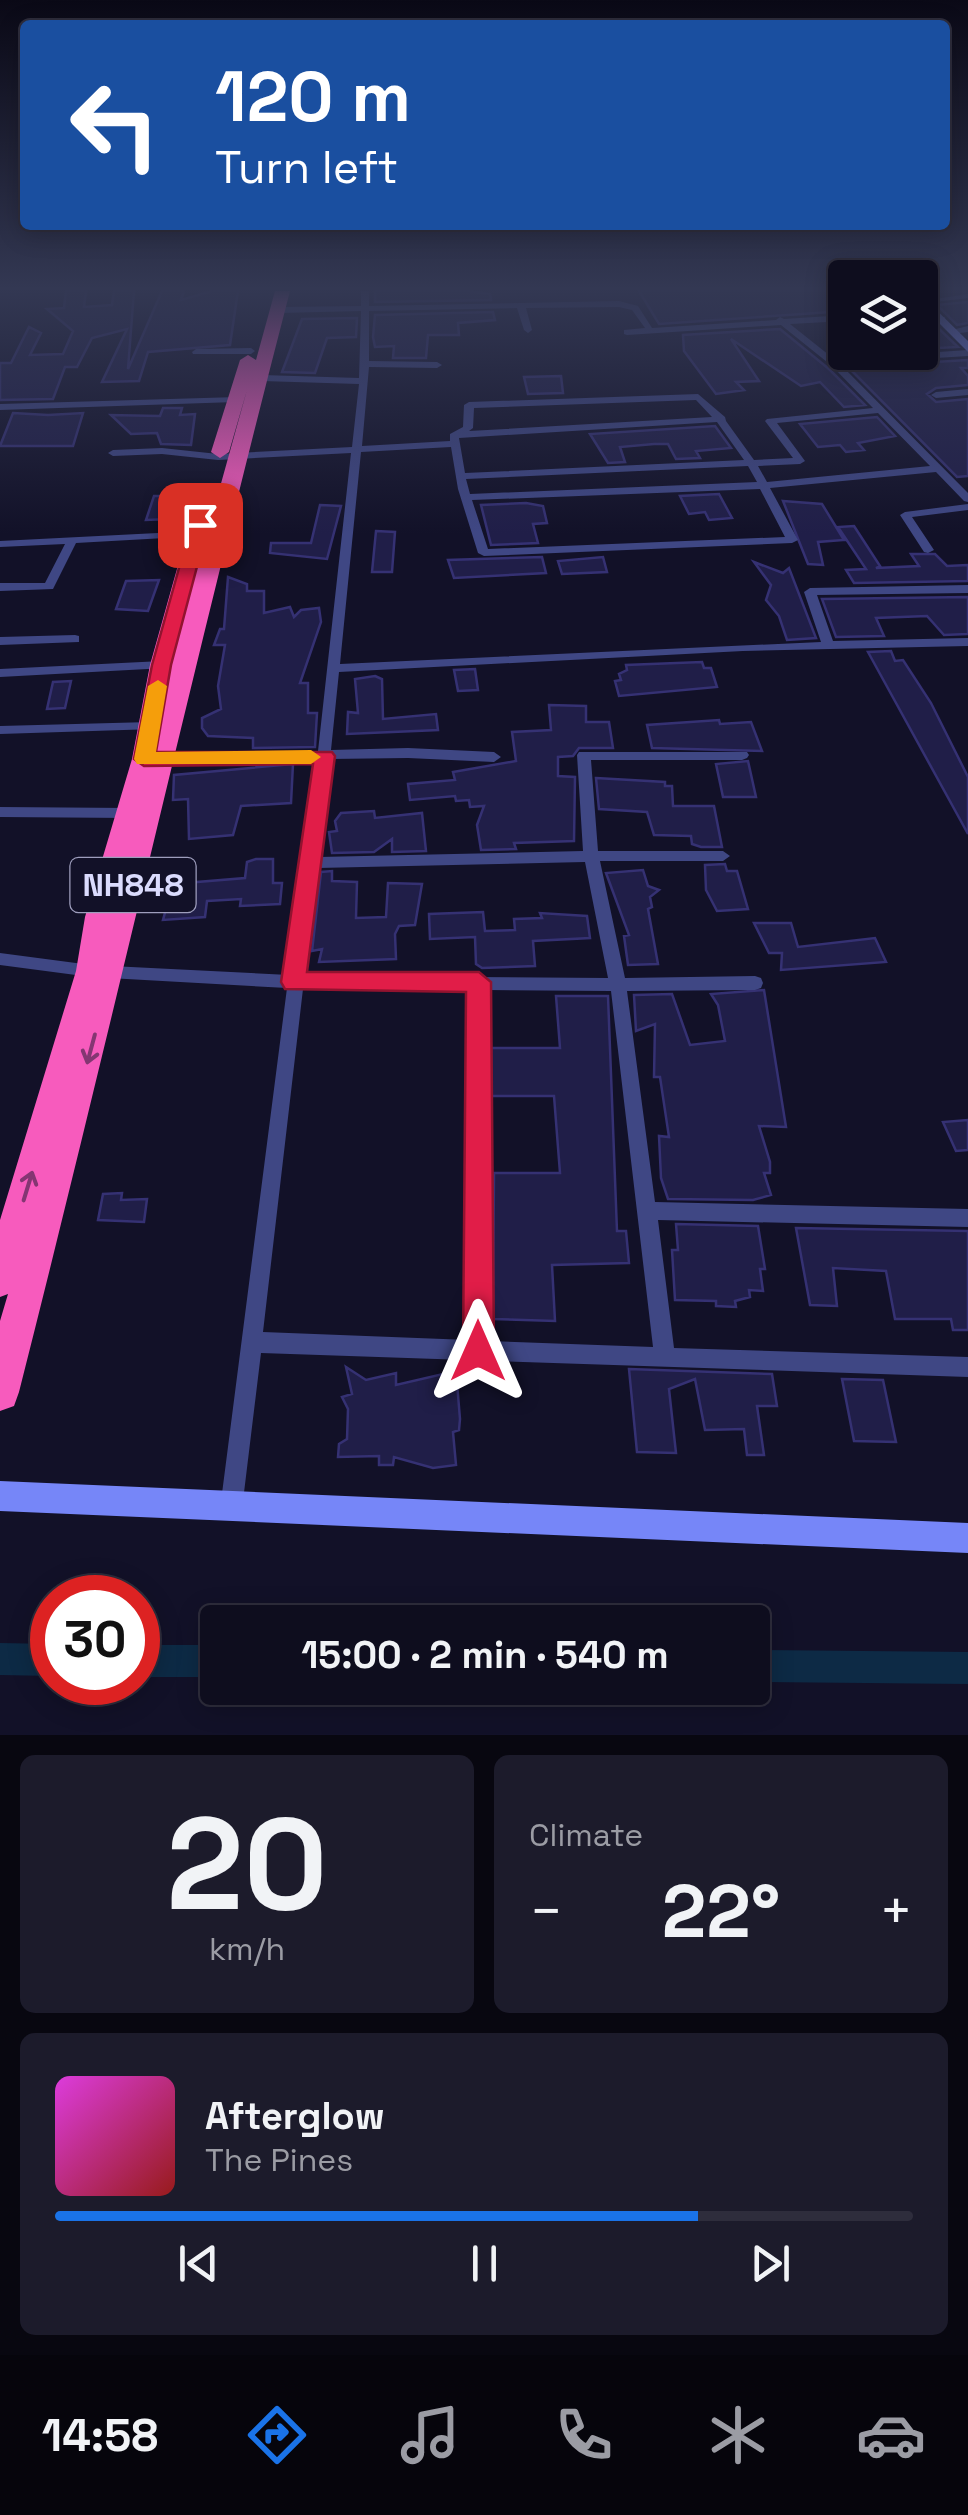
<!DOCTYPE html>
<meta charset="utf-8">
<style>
:root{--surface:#0e0d1e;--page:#1c1b2b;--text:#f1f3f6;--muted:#9b9ca4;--line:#2e2d3c;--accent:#1a73e8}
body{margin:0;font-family:"Space Grotesk",sans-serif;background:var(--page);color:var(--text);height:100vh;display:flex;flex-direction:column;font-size:38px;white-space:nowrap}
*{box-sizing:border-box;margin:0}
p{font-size:32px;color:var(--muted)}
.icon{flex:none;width:55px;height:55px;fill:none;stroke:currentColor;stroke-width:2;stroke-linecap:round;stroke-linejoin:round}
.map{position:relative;height:1735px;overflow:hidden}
.details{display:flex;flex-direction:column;gap:20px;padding:20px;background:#080710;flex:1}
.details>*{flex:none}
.banner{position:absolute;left:20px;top:20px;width:930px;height:210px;border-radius:10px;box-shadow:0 5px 25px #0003,0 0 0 2px var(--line);background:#1a4fa0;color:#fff;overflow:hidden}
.fabs{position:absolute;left:828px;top:260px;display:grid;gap:20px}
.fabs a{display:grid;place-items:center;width:110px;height:110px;border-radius:10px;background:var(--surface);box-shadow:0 5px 25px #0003,0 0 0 2px var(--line);font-size:50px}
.speed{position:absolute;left:30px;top:1575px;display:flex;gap:20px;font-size:50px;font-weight:700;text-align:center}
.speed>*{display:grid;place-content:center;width:130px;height:130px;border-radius:50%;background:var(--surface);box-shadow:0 5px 25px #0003,0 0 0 2px var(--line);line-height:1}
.speed .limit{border:15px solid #d22;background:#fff;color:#111}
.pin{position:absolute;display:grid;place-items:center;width:85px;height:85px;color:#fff;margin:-42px;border-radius:20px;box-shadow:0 5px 15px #0006}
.me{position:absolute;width:110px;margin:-55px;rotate:0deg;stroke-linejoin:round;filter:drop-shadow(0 0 8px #0008)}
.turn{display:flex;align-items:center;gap:35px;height:210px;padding:0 30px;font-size:45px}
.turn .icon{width:130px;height:130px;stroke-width:2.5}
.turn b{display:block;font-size:70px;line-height:85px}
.big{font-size:75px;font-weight:600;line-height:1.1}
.details .tile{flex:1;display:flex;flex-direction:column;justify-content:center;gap:15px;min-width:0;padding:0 35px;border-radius:15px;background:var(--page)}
.details .dial{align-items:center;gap:0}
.dial b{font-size:130px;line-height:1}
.song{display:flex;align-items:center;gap:30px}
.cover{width:120px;height:120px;border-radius:15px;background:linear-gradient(135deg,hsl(300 70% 55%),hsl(0 70% 35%))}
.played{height:10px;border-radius:5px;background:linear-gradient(90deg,var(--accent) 75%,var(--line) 75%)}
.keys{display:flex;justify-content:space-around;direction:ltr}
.heat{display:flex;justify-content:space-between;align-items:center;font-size:55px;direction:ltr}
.details .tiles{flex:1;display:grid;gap:20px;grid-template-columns:1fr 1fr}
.tile:last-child{grid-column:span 2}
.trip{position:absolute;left:200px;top:1605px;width:570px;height:100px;border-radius:10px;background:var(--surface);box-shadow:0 5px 25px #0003,0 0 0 2px var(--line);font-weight:600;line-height:100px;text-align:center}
.menu{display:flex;height:160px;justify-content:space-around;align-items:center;background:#06050c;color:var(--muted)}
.menu .icon{width:70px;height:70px}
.menu .current{color:var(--accent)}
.menu b{font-size:45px;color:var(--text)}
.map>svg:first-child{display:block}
</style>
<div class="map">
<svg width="968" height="1735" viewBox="0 0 968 1735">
<rect width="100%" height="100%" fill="#121128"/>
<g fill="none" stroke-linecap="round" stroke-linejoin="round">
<path fill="#0d2a45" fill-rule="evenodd" d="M0 1643 52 1644V1676L0 1675Z
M138 1645H218V1677H138Z
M752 1650 968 1652V1684L752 1682Z"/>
</g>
<path fill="#201e48" stroke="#353173" stroke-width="2.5" d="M66 291H86L84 307 112 305 114 291H134L128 369 162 291H184L181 300 212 291H238L230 345 148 352 139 381 102 382 127 329 92 338 77 367H65L53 399 0 400V363H11L29 327 41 333 30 355 63 354 73 331 47 309 64 308Z
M375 291H468L490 294 491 300 375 302Z
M639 291H845V311L659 324Z
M968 302V323L957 325 937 305Z
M493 312 495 320 458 323 459 335H428L426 358H393L394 346 375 347 373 337 375 315Z
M357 318 356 337 327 338 315 373 282 372 302 319Z
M936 326 958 347 920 349V328Z
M780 329 829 369 865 405 844 407 820 382 801 386 731 339 759 381 736 382 744 390 716 394 684 351 683 335Z
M968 360V368H961L968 376V385L936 388 927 394 936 402 968 399V476L957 477 848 367Z
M561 376 563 393 528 394 524 377Z
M163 408H182L180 415 195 414 191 445 161 444 157 433 131 434 111 415 160 416Z
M13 413 48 415 83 413 73 446H0Z
M877 417 895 436 858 443 864 450 846 452 840 445 818 447 800 424Z
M715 426 731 448 696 451 700 458 676 459 668 444H654L620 447 625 462 608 463 590 434Z
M719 494 732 518 709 520 705 512 689 514 680 496Z
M154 496H178L171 519 146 520Z
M783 501 822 504 844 540 818 542 823 565 808 564Z
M526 503 543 506 547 523 533 524 538 543 491 545 481 505Z
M320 505 341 506 327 559 270 553 271 543H311Z
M854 526 880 566 876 568 919 566 911 554H935L947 566 968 565V581L854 583 846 570 866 569 838 527Z
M376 531 395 532 392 572H372Z
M542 557 546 573 454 578 448 560Z
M603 557 607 572 562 574 558 561Z
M754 562 783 573 789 568 816 638 787 640 779 616 766 600 771 585Z
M228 577 247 584V591H264V613L290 607 294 617 301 610 319 608 321 622 300 683H308V713H317L315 747 253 748V738L208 736 202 728V718L221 709 218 686 225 645H214L220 629H224Z
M159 580 148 611 116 609 126 581Z
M968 597V634L944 635 927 616 876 618 884 636 836 637 822 599Z
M891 651 895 661 903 660 931 703 968 777V834L868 652Z
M702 662 704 668H711L717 687 619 696 615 681 621 680 619 674 627 670 626 665Z
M475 669 478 690 458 691 454 670Z
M375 676 382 679 383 719 436 714 438 730 347 734 348 712 358 713 355 679Z
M71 681 65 708 47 709 53 682Z
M549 705 586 706V722H609L613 748H579L573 756 558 757V776L575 777 574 841 514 843 516 849 481 850 477 825 484 806 470 807 469 800 456 801 455 796 410 800 408 784 455 780 453 772 516 761 512 732 551 730Z
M719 720 720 724 751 722 762 751 652 748 647 725Z
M748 761 756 797H723L716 764Z
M293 764 291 803 241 806 233 835 189 839 188 799 173 800 174 775Z
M596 778 665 782V786H672L673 806H714L722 847H701L692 844 691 836 654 835 647 812 599 809Z
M374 811 375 818 422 813 426 851 392 852V839L374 852 332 853 329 832 337 831 335 821 341 813Z
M256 859H273V883H282L280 904 240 906 241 899 207 901 205 917 163 920 173 884 245 878 247 862Z
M725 864 727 871H737L748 909 717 911 706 890 705 865Z
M643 870 648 886 659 890 650 897 652 907 648 909 658 964 628 965 624 936 629 935 606 873Z
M332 871V881L357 882 356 918 386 917 388 883 422 884 415 925 399 926 395 934 396 959 319 962 322 949 312 951 321 872Z
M483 912 485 931 515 930 514 919 542 918 540 913 587 916 590 938 533 941 535 966 482 968 476 964 475 937 430 939 429 914Z
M754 923H791L798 947 875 938 886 962 781 970 782 953H769Z
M764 990 786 1127 759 1126 770 1162V1173H764L771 1195 753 1200 668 1199 661 1178 659 1136 669 1137 660 1077H654L655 1024 636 1031 634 995 672 994 690 1045 725 1041 718 1005 711 994Z
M556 996H608L617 1231H626L629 1263 552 1265 555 1321 493 1319 494 1173H560L554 1096H491V1048H560Z
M968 1120V1150L956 1151 943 1122Z
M122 1193 121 1200 147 1199 144 1222 98 1220 103 1194Z
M676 1224 758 1226 765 1269H760L763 1291 749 1290 750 1297 735 1301 736 1307 716 1306V1301L675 1300 672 1250H678Z
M796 1228 968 1231V1330H953L951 1319H895L886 1271 833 1268 837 1306 810 1305Z
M346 1367 366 1380 396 1373V1385L456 1371 460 1419 459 1430 453 1432 456 1465 433 1468 394 1457 393 1465H379V1456L338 1457 339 1444 347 1439 348 1409 342 1397 352 1394Z
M629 1369 772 1374 777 1406H757L764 1455H747L744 1429 705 1430 695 1379 669 1389 676 1453 637 1452Z
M842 1379 883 1380 896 1442 854 1441Z"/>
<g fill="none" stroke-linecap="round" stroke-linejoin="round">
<path fill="#3f4784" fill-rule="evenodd" d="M361 291H369V306L619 301 638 306 652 328 776 320 780 317 784 319 845 315V321L790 324 834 359 968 350V356L840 364 968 493V502L964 501 936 472 770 488 798 540 792 543 484 556 478 553 458 489 451 447 361 452 340 664 821 642 804 592 810 588 968 585V593L817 595 833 641 968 638V646L743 651 339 672 331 750 408 748 494 752 501 757 494 762 408 758 330 759 319 857 583 851 577 755 579 752H747L749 755 747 758 742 760H591L598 851H723L730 856 723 861H600L625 978 755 976 761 978 763 983 761 988 755 990 627 991 655 1202 968 1209V1227L658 1220 674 1348 968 1357V1377L261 1353 242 1509 239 1517 231 1520 223 1517 220 1509 287 988 91 977 0 965V953L91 965 289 975 317 760 153 764 146 759 153 754 318 751 351 453 218 460 162 454 113 456 108 453 113 450 162 448 218 454 352 447 359 384 262 381 257 378 262 375 359 378 361 311 278 313 274 310 278 307 361 306ZM619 307 632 310 645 328 624 330V334L627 335 781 325 832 366 873 408 767 419 765 421 793 458 754 460 726 421 725 417 698 394 469 402 464 405 463 427 450 434V441L362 446 369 367 437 368 442 365 437 362 369 361V311L517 308 524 330 528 333 532 330 526 308ZM696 400 712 417 469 431 473 428 474 408ZM878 413 930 466 767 482 758 466 800 464 805 461 777 423ZM717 422 744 460 465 473 459 438ZM748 466 757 482 470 494 466 479ZM760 489 785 537 488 549 472 500ZM585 862 608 978 305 976 318 868ZM303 989 471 990 469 1340 263 1332ZM487 990 611 991 653 1347 489 1341Z
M968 294V298L926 303 922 301Z
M945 317V321L920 324V318Z
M968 326V332L952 334 948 331Z
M196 349 251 348 255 351 251 354H193L192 352Z
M968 389V395L936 398 931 395 936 392Z
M238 397V401L235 402 0 410V404Z
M968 504V510L912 517 934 550 928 553 924 552 900 515 905 512Z
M197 531 201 532V536L76 543 53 589 0 591V583H45L65 544 0 547V541Z
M75 635 79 636V642L0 645V637Z
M162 661 166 662V668L0 677V669Z
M150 722 157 726 155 729 0 734V726Z
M0 807 130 808 137 813 130 818 0 817Z"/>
<path fill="#7686f8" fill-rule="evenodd" d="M920 294 968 341V352L920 304Z
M0 1481 968 1523V1553L0 1511Z"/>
<path fill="#f75bbd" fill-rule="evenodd" d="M275 291H290C195 657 112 1026 19 1392L14 1406 0 1411V1321L8 1294 0 1297V1220L76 971 85 917 132 759 150 665 198 494 215 490V505L247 390 229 452 220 458 211 452 240 360 248 355 256 360Z"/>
</g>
<defs><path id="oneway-shaft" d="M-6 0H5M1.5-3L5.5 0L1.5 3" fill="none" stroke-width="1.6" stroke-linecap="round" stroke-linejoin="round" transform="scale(2.5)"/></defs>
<g stroke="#843672">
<use href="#oneway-shaft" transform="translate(91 1049) rotate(105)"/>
<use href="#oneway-shaft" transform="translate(28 1186) rotate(-73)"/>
</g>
<linearGradient id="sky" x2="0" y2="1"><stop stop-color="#0a0916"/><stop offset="0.54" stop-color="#333853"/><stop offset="1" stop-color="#333853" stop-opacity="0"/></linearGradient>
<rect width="968" height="534" fill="url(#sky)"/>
<path fill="#e11d48" stroke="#92132f" stroke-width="2.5" d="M200 520 208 525 171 665 156 752H332L335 756 307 972H479L491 982 494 1351 490 1362 478 1367 467 1362 463 1351 466 992 285 989 281 982 313 764 144 766 134 759 152 665 191 525Z"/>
<path fill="#f59e0b" d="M158 680 167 686 156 752 311 750 321 757 311 764H137L134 759 148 686Z"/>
<g text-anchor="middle" stroke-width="10" stroke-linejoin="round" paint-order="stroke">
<rect fill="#121128" stroke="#9e9ebd" stroke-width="2.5" x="70.5" y="858" width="125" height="54" rx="8"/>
<g font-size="32" font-weight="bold" fill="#dadbfd">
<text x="133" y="896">NH848</text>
</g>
</g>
</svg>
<div class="fabs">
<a><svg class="icon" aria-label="layers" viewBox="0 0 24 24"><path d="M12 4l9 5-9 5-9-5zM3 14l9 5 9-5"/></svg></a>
</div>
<div class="speed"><div class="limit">30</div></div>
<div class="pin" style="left:200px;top:525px;background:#d93025"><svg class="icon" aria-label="arrive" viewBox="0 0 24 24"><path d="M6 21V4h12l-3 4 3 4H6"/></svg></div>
<svg class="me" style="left:478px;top:1351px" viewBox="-20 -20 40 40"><path d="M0-17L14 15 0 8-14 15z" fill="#e11d48" stroke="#fff" stroke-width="4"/></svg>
<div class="trip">15:00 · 2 min · 540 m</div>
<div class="banner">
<div class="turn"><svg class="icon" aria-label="left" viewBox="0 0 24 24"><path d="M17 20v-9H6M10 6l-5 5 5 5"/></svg><div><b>120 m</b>Turn left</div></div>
</div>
</div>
<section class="details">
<div class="tiles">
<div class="tile dial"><b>20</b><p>km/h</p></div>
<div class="tile"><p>Climate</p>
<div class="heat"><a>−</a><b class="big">22°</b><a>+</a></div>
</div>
<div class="tile">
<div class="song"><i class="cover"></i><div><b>Afterglow</b><p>The Pines</p></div></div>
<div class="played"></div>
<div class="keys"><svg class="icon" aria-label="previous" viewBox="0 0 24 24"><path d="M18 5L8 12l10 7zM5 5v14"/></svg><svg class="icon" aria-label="pause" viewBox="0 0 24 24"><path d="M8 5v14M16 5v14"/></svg><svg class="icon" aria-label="next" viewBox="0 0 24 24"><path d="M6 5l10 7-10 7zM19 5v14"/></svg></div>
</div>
</div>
</section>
<nav class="menu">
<b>14:58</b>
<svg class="icon current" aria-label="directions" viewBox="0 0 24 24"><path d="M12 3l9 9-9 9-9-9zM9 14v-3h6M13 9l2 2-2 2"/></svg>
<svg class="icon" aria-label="music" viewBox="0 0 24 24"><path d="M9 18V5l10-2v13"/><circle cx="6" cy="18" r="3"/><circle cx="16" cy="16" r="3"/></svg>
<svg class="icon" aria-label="phone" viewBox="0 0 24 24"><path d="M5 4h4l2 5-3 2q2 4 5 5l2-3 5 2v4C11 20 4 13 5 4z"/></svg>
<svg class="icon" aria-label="climate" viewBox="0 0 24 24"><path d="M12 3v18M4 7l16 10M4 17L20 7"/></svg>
<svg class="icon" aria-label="car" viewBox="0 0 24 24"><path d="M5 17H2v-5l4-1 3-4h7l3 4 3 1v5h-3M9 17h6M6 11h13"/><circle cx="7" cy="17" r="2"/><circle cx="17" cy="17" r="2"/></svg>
</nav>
